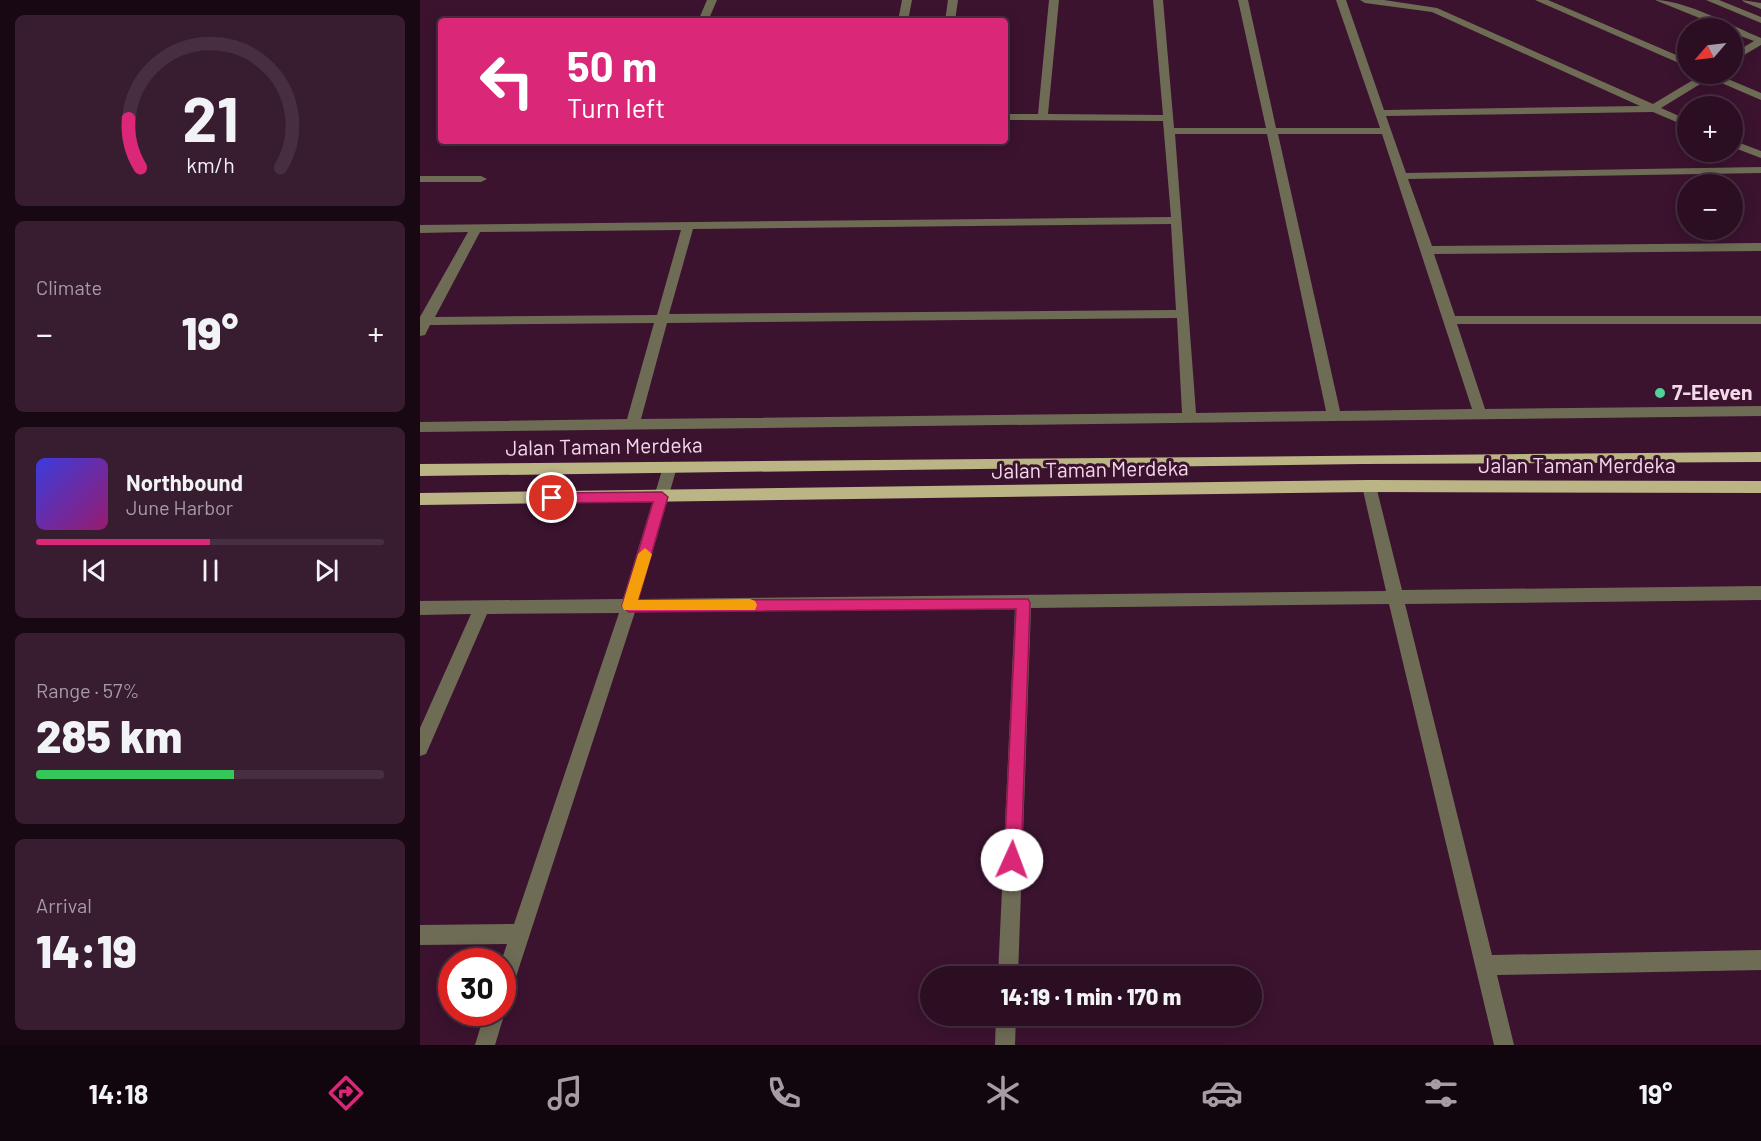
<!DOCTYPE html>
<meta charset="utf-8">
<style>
:root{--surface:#2c0e23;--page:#381c30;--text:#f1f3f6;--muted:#a69ca6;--line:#482e41;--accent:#db2777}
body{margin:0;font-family:Barlow,sans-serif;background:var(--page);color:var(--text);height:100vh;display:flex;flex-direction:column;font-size:22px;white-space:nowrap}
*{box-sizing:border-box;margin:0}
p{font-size:20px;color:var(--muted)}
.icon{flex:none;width:33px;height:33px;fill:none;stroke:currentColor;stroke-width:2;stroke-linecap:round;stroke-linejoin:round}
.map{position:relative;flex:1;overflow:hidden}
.sheet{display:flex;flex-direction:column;gap:15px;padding:15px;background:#180813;width:420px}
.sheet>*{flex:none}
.guide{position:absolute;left:18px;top:18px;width:570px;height:126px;border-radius:6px;box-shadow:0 3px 15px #0003,0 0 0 2px var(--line);background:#db2777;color:#fff;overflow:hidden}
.needle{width:39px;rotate:242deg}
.tools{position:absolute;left:1257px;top:18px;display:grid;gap:12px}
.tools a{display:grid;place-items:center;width:66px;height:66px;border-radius:50%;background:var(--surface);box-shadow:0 3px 15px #0003,0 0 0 2px var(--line);font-size:30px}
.speed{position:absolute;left:18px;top:948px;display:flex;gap:12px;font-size:30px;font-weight:700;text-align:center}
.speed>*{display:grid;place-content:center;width:78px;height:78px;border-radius:50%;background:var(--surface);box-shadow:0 3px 15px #0003,0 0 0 2px var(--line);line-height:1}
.speed .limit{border:9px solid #d22;background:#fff;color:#111}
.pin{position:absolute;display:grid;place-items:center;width:51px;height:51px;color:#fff;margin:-26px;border:3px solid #fff;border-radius:50%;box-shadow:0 2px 6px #0007}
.me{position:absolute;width:66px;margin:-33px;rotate:2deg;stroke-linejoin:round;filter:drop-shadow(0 0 4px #0008)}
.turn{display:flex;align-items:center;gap:21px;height:126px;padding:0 30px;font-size:27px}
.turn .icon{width:78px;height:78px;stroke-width:2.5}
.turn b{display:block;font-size:42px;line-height:51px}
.big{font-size:45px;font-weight:800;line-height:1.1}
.sheet .widget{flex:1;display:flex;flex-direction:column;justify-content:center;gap:9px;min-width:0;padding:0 21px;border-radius:9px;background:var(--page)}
.sheet .dial{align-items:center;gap:0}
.dial svg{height:156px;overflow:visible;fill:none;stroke:var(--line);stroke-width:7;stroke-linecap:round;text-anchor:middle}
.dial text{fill:var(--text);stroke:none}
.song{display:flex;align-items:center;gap:18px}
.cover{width:72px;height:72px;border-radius:9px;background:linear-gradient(135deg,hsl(240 70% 55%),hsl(320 70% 35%))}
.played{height:6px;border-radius:3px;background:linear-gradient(90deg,var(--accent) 50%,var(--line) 50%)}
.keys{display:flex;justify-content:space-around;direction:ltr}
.heat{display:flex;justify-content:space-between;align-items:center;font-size:33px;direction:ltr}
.charge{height:9px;border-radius:4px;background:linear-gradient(90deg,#34c759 57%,var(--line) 0)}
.trip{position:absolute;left:500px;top:966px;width:342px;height:60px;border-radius:30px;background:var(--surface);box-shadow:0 3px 15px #0003,0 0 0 2px var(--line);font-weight:800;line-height:60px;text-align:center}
.menu{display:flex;height:96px;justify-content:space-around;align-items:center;background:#12060e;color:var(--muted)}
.menu .icon{width:42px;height:42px}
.menu .selected{color:var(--accent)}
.menu b{font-size:27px;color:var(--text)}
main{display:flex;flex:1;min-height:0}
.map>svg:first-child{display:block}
</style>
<main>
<section class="sheet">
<div class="widget dial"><svg viewBox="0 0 100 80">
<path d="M14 69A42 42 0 1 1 86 69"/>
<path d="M14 69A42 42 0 0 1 8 44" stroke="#db2777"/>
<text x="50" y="56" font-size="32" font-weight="700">21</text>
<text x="50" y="72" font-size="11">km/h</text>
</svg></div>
<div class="widget"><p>Climate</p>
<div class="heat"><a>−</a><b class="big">19°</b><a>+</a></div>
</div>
<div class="widget">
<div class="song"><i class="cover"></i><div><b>Northbound</b><p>June Harbor</p></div></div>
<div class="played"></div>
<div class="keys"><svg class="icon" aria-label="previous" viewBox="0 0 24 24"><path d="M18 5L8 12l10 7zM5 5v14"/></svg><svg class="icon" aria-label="pause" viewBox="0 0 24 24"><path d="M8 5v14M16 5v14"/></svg><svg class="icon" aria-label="next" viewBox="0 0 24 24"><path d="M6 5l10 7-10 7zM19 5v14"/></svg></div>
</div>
<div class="widget"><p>Range · 57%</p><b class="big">285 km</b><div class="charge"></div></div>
<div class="widget"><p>Arrival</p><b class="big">14:19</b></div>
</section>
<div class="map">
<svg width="1341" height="1045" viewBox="0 0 1341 1045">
<rect width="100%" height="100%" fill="#3b132f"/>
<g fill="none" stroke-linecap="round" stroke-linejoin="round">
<path fill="#6f6c56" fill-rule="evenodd" d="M287 0H297L288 21H278Z
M482 0H492L488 21H478Z
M528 0H538L535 21H525Z
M629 0H639L628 114 743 115 733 0H743L754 128H846L818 0H828L856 128H960L916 0H926L964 110 1220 106 1012 12 945 3 940 0H964L1017 8 1233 104 1283 74H1296L1341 93V100L1290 78 1241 108 1268 120V127L1233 112 966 116 986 173 1341 167V173L988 179 1012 246 1341 243V251L1014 254 1035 316H1341V324H1037L1065 409 1341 406V416L0 432V422L207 419 234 323 10 325 5 335 0 336V317L48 232 0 233V225L751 217 743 121 585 120V114H618ZM755 134H847L906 411 776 413ZM858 134H962L1052 409 920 411ZM751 224 756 310 249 314 273 229ZM261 230 237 315 15 317 60 232ZM757 318 762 413 221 419 247 323Z
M1115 0H1128L1268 60V67Z
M1235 0C1265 0 1312 26 1341 38V45L1312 62V54L1334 41 1312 33V28H1304Z
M1286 0H1299L1341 17V23Z
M1322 0 1341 3V9L1324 2Z
M1312 140 1341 151V158L1312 147Z
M0 176H61L67 179 61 182H0Z
M250 462 257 467 219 599 966 591 942 486 949 480 956 486 982 590 1341 586V600L985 604 1072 955 1341 950V970L1077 975 1094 1045H1074L969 604 611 608 598 976H578L595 608 215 612 92 989 89 996 82 999 81 962 87 944 0 945V925L94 924 199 613 67 614 6 754 0 756V728L51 614 0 615V601L203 599 243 467Z
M82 1005 85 1012 75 1045H55L65 1012H82Z
M576 1016H596L595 1045H575Z"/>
<path fill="#bbb485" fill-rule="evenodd" d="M1341 452V462L942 464 0 476V464Z
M949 480 1341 481V493L949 492 0 505V493Z"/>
</g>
<path fill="#db2777" stroke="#8e194d" stroke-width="1.5" d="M242 492 248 497 218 600 608 599 610 603 601 860 599 866 592 868 586 866 584 860 596 609 209 612 202 606 233 502 132 503 125 498 132 493Z"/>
<path fill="#f59e0b" d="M225 548 232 554 218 600 330 599 335 601 337 605 335 610H204L202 606 218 554Z"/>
<circle fill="#51d398" stroke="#3b132f" stroke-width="2" cx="1240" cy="393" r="6"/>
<g text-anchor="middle" stroke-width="6" stroke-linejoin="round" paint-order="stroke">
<g font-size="21" font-weight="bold" fill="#f3d8e9" stroke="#3b132f" text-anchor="start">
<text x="1252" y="400">7-Eleven</text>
</g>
<g font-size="21" fill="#f3d8e9" stroke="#3b132f">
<text transform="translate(184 447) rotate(-1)" y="7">Jalan Taman Merdeka</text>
<text x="1157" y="473">Jalan Taman Merdeka</text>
<text transform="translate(670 470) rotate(-1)" y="7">Jalan Taman Merdeka</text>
</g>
</g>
</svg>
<div class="tools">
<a><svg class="needle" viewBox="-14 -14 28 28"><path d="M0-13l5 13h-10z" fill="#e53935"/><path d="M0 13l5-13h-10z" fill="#a69ca6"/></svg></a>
<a>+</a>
<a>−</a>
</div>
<div class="speed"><div class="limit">30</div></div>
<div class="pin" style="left:132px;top:498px;background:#d93025"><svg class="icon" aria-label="arrive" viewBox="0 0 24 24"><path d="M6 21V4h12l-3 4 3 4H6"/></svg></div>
<svg class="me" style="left:592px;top:860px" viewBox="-20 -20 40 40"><circle r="19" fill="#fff"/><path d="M0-13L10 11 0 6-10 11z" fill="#db2777"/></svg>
<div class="trip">14:19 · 1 min · 170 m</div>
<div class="guide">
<div class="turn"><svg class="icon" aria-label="left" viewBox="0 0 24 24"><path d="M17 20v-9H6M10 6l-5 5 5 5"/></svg><div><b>50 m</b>Turn left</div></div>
</div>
</div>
</main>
<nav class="menu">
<b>14:18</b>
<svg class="icon selected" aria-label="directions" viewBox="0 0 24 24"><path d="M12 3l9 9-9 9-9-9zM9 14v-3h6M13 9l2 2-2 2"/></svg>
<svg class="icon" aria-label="music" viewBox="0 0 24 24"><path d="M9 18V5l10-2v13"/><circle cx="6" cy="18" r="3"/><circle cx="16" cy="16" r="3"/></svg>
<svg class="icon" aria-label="phone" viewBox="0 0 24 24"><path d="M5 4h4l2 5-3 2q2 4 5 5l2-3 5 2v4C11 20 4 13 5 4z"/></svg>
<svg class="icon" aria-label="climate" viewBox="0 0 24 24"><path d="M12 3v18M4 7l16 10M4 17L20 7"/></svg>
<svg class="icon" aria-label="car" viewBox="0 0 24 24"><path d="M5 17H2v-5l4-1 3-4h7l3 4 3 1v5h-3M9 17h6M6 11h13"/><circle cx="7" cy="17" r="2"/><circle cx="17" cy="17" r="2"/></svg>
<svg class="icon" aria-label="filters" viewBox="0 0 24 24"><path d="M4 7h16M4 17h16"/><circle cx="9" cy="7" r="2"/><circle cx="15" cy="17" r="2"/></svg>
<b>19°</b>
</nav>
